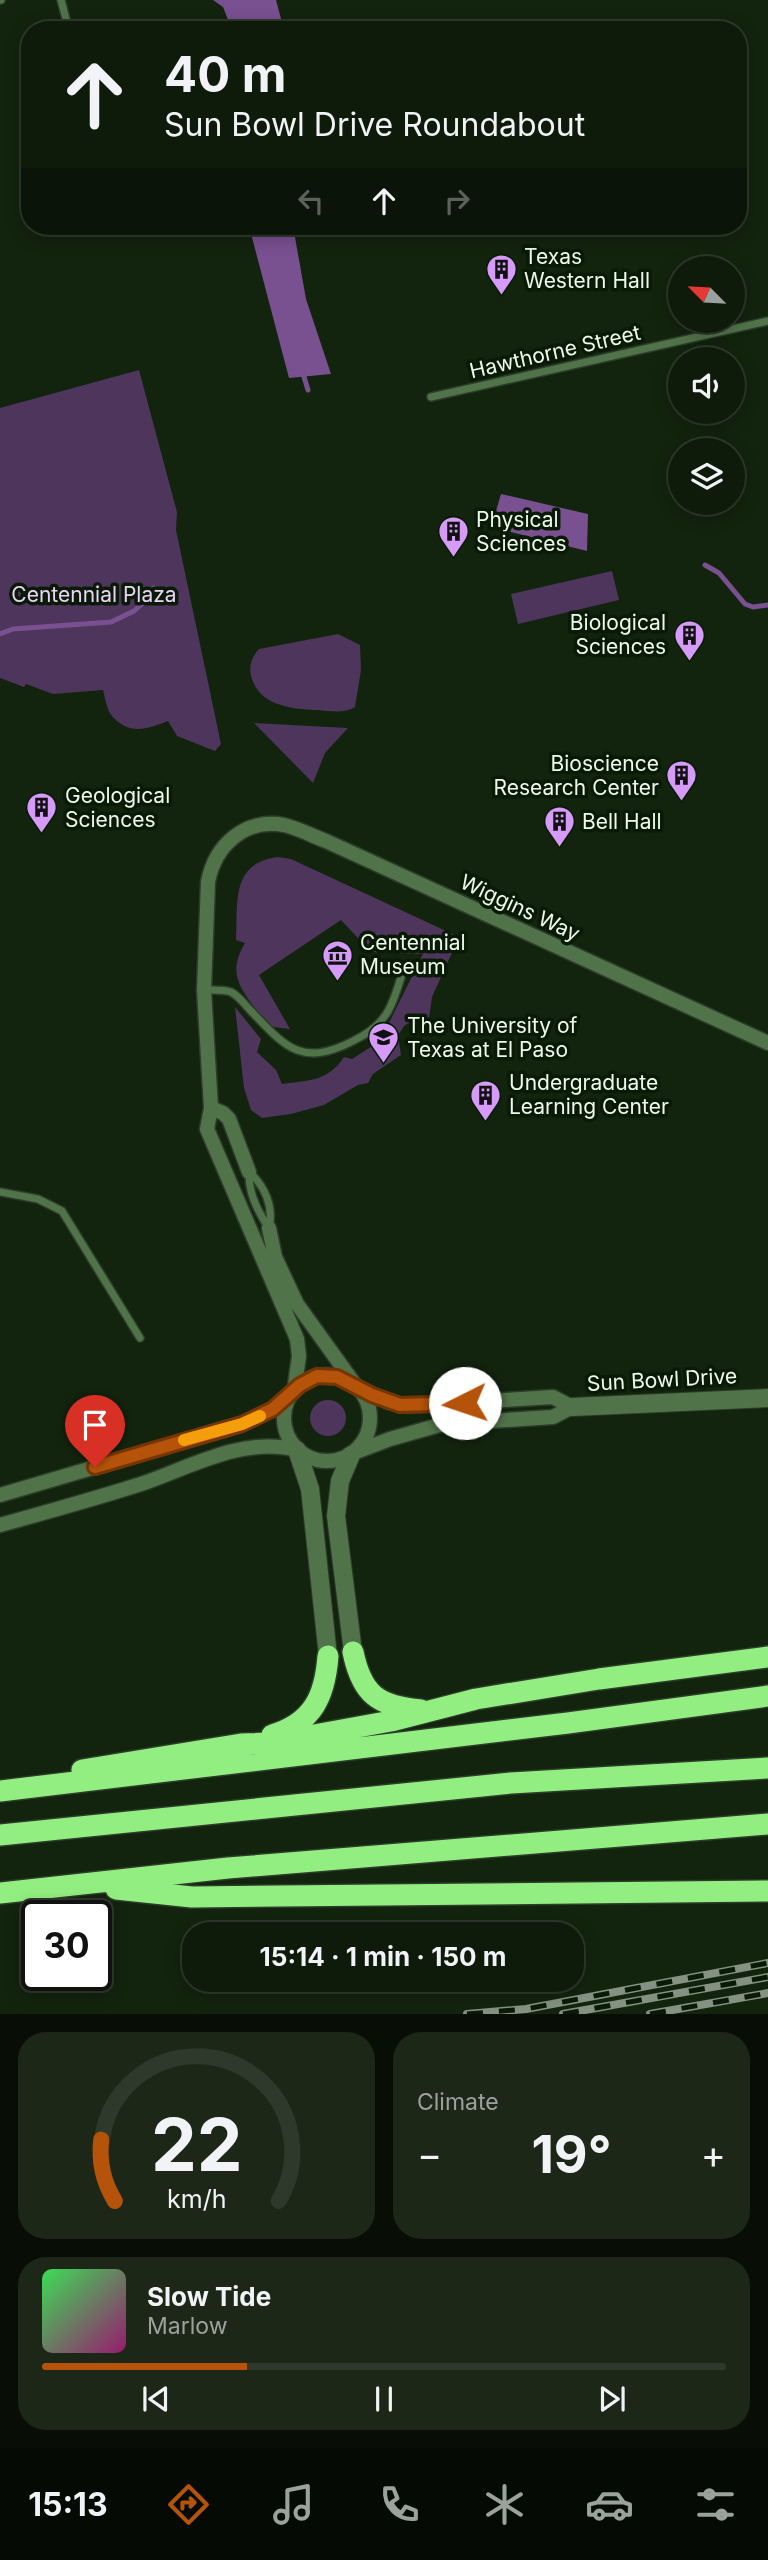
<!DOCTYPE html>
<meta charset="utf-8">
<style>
:root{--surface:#0e1a0a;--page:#1c2718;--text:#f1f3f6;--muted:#9ba19c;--line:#2e382b;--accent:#b45309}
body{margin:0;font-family:Inter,sans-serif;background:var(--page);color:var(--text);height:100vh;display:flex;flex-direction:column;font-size:26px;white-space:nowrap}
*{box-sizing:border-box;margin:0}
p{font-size:23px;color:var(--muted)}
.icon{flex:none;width:38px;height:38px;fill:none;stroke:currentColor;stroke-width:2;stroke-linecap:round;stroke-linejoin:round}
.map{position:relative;height:2014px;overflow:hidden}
.sheet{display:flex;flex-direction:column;gap:18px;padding:18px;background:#080e06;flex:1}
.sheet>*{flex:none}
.top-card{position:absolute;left:21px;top:21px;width:726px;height:214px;border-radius:28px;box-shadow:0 4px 18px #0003,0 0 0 2px var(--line);background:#0e1a0a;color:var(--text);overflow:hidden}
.needle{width:46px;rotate:294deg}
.fabs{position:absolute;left:668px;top:256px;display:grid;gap:14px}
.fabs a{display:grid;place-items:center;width:77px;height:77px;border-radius:50%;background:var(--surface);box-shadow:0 4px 18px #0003,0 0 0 2px var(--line);font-size:35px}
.speed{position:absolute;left:21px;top:1900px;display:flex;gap:14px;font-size:35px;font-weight:700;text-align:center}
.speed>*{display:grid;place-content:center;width:91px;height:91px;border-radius:50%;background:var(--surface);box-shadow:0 4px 18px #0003,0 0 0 2px var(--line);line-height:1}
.speed .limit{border:4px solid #111;border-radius:10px;background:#fff;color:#111}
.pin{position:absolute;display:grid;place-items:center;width:60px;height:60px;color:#fff;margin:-72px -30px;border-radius:50% 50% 50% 0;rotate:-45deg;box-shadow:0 0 7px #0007}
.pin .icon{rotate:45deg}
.me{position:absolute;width:77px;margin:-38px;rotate:266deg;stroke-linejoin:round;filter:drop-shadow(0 0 5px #0008)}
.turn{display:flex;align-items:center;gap:24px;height:147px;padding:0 28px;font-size:32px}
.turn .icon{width:91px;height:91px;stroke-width:2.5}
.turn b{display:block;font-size:49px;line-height:60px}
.lanes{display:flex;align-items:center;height:66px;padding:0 28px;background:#0003;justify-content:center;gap:35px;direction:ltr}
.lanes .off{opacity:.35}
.big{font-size:52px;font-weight:700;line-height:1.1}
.sheet .widget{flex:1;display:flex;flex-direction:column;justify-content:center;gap:10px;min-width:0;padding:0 24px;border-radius:28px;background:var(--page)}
.sheet .dial{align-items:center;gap:0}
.dial svg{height:182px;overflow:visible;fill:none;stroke:var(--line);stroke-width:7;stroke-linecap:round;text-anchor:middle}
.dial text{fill:var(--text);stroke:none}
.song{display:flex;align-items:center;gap:21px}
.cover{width:84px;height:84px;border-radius:10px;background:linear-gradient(135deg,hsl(130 70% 55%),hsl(320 70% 35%))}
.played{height:7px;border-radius:4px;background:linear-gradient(90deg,var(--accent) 30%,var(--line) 30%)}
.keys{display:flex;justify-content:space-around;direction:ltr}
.heat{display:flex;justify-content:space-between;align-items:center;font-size:38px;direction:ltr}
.sheet .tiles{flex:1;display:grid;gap:18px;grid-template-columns:1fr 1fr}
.widget:last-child{grid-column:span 2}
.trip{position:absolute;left:182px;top:1922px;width:402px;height:70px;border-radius:28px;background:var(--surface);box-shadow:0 4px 18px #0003,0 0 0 2px var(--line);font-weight:700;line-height:70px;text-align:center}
.tabs{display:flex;height:112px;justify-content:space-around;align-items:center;background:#060a04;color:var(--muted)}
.tabs .icon{width:49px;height:49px}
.tabs .selected{color:var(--accent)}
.tabs b{font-size:32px;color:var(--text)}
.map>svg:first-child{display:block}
</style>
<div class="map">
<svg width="768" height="2014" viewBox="0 0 768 2014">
<rect width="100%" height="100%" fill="#12230e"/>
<path fill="#4d355b" d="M139 370 177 512 176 530 221 744 215 751 177 736 168 721C148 729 129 736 112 716 107 710 105 698 103 690L53 694 26 684 24 687 0 678V408Z
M612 571 619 600 518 624 511 594Z
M338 634 360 645 361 670 355 707C344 714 331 711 317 710 292 709 261 706 252 679 248 667 251 658 259 649Z
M254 723 348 728 325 753 313 783Z
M278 857 291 859 459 937 432 997 428 1025 418 1019 405 1025 398 1035 401 1055 373 1074 368 1083 358 1085 324 1105 291 1114 262 1118 251 1110 244 1088 235 1007 261 1039 257 1052 276 1070 282 1084C309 1080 327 1082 344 1057L352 1059 380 1041 423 954 371 952 341 920 259 975 290 1029C285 1028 278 1028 273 1027 264 1024 260 1015 254 1007 237 984 229 970 245 943L236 940C238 903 230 863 278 857Z
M310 1418a18 18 0 1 1 36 0a18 18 0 1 1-36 0Z"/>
<path fill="#795090" d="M213 0H276L284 30H232L223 7Z
M249 226H293L306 299 331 374 289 378Z
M501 494 588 514 587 551 499 529 496 511Z"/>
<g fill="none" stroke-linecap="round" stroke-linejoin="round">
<path stroke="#795090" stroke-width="5" d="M302 370 308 390
M705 565 719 573 745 604 753 607 768 605
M0 634 13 629 111 622 134 611 144 602 154 588"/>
<defs>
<path id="service" d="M0 0H1
M61 0 69 30
M431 397 768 321
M204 990C213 990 223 989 231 992 239 996 245 1005 251 1011 286 1048 302 1067 353 1041 386 1025 392 1008 402 974
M249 1172C265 1186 274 1207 269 1228
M249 1172C248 1193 257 1211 269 1228
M0 1192 38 1199 62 1211 140 1338"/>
<path id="minor" d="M211 1108 223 1113 229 1119 249 1172
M269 1228 275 1257 297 1304 356 1386 388 1402 409 1406 553 1397 572 1407
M284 1418a43 43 0 1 1 86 0a43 43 0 1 1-86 0Z
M356 1452 390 1439 443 1424 553 1417 572 1407
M0 1495 242 1424 273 1409 294 1392 299 1356 297 1339 207 1129 211 1108 204 990 208 882C215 845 245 818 284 825 298 828 312 836 326 841L768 1043
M0 1525C47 1512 94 1499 141 1484 191 1467 243 1436 297 1450"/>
<path id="tertiary" d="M572 1407 768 1398
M297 1450 310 1489 328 1656
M351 1455 340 1481 336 1516 353 1652"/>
<path id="motorway" d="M353 1652C362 1695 378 1706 421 1710
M272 1735C313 1723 325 1696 328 1656
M82 1770 241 1744 270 1743 391 1721 476 1699 599 1679 768 1657
M0 1791 568 1723 768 1696
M0 1835 511 1783 768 1768
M116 1889 192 1897 768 1891
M0 1893 228 1868 768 1824"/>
</defs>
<use href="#service" stroke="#2c3d29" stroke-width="10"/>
<use href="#minor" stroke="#2c3d29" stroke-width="17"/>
<use href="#tertiary" stroke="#2c3d29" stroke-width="20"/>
<use href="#motorway" stroke="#2c3d29" stroke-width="24"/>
<use href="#service" stroke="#51734a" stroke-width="7"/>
<use href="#minor" stroke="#51734a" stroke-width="14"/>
<use href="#tertiary" stroke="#51734a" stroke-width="18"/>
<use href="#motorway" stroke="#93ee81" stroke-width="21"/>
<defs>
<path id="rail" d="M467 2014 526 2009 768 1963
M563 2014 768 1977
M650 2014 768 1993"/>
</defs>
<use href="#rail" stroke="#849281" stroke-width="8"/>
<use href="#rail" stroke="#091a06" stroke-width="5" stroke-dasharray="16" stroke-linecap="butt"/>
</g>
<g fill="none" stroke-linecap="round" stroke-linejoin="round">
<defs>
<path id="route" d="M95 1467 242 1424 273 1409 300 1385 317 1376 337 1377 372 1395 400 1405 465 1403"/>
</defs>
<use href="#route" stroke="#753606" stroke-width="18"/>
<use href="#route" stroke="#b45309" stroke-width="12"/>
<path stroke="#f59e0b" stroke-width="12" d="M184 1440 242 1424 260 1416"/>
</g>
<defs>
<symbol id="building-pin" viewBox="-11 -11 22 30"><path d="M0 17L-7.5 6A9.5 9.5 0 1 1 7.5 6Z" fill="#d69bf9" stroke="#091a06"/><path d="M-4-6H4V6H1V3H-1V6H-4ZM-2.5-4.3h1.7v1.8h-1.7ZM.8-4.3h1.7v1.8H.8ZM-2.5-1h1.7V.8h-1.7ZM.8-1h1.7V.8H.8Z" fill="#111"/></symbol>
<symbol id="museum-pin" viewBox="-11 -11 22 30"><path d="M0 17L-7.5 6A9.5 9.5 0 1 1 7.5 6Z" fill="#d69bf9" stroke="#091a06"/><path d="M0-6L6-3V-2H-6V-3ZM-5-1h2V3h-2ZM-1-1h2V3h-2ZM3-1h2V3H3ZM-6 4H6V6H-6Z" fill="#111"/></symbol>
<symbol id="university-pin" viewBox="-11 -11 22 30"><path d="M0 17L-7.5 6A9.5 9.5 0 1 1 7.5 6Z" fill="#d69bf9" stroke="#091a06"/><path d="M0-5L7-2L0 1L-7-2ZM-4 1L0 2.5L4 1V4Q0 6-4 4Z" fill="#111"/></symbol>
</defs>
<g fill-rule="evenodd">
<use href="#building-pin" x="484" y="252" width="35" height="47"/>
<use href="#building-pin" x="436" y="514" width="35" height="47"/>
<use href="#building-pin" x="672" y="618" width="35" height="47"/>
<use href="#building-pin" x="664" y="758" width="35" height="47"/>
<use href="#building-pin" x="24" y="790" width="35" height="47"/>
<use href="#building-pin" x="542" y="804" width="35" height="47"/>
<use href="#museum-pin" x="320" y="938" width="35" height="47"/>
<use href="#university-pin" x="366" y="1020" width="35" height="47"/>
<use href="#building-pin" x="468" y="1078" width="35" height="47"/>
</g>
<g text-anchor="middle" stroke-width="7" stroke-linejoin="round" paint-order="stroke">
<g font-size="21" fill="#edf9eb" stroke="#091a06" text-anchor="start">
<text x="524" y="264">Texas<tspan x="524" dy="24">Western Hall</tspan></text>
<text x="476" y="527">Physical<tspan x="476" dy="24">Sciences</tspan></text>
<text x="666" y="630" text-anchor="end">Biological<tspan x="666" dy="24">Sciences</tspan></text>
<text x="659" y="771" text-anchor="end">Bioscience<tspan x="659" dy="24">Research Center</tspan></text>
<text x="65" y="803">Geological<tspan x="65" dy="24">Sciences</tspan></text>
<text x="582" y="829">Bell Hall</text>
<text x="360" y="950">Centennial<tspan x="360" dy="24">Museum</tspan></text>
<text x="407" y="1033">The University of<tspan x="407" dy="24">Texas at El Paso</tspan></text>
<text x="509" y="1090">Undergraduate<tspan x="509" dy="24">Learning Center</tspan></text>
</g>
<g font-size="21" fill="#edf9eb" stroke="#091a06">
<text transform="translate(555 352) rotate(-13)" y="7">Hawthorne Street</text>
<text transform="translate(520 908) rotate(25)" y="7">Wiggins Way</text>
<text transform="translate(662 1380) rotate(-3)" y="7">Sun Bowl Drive</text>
</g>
<g font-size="21" fill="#ead3f8" stroke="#091a06">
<text x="94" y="602">Centennial Plaza</text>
</g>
</g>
</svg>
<div class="fabs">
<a><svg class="needle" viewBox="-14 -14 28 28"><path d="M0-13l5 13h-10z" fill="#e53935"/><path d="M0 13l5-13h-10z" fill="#9ba19c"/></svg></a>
<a><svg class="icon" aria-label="sound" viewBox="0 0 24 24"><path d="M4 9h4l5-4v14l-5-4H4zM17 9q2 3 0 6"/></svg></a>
<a><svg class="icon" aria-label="layers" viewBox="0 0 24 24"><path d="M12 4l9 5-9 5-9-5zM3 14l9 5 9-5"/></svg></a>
</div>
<div class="speed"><div class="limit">30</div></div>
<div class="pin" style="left:95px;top:1467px;background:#d93025"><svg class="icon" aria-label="arrive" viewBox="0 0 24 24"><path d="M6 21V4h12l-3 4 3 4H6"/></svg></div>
<svg class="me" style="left:465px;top:1403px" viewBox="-20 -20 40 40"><circle r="19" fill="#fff"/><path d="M0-13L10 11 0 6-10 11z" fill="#b45309"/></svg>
<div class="trip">15:14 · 1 min · 150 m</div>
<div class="top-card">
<div class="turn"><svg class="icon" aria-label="ahead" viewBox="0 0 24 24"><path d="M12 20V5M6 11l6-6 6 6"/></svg><div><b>40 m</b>Sun Bowl Drive Roundabout</div></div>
<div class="lanes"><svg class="icon off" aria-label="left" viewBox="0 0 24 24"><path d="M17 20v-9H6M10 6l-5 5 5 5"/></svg><svg class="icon" aria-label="ahead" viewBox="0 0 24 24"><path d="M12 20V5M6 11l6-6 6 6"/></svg><svg class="icon off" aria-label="right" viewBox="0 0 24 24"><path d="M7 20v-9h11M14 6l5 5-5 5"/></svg></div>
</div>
</div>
<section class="sheet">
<div class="tiles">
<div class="widget dial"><svg viewBox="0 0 100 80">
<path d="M14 69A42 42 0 1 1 86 69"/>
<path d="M14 69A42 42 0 0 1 8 42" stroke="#b45309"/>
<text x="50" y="56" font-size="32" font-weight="700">22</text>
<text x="50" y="72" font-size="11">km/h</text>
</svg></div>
<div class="widget"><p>Climate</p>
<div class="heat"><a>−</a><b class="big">19°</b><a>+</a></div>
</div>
<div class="widget">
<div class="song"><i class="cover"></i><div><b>Slow Tide</b><p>Marlow</p></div></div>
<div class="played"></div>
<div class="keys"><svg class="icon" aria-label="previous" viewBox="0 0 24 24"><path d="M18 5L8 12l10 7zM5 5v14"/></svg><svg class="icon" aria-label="pause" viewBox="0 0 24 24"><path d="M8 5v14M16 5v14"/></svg><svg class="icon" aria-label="next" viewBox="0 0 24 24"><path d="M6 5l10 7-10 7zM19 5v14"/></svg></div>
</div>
</div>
</section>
<nav class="tabs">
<b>15:13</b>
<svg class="icon selected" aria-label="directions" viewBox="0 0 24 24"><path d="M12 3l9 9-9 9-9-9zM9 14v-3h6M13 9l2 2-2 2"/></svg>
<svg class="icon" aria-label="music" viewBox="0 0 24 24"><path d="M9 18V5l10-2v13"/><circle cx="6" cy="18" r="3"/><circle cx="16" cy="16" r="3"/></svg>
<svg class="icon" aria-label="phone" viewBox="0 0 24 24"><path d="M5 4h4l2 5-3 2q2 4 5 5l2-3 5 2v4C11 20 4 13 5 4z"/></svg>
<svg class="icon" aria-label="climate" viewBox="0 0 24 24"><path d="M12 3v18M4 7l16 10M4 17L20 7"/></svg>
<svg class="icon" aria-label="car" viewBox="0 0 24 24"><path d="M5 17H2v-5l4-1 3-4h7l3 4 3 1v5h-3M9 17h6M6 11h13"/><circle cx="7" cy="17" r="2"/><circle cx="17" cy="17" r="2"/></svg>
<svg class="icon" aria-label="filters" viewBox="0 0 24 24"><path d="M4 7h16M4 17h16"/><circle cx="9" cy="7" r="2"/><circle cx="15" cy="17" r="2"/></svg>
</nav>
